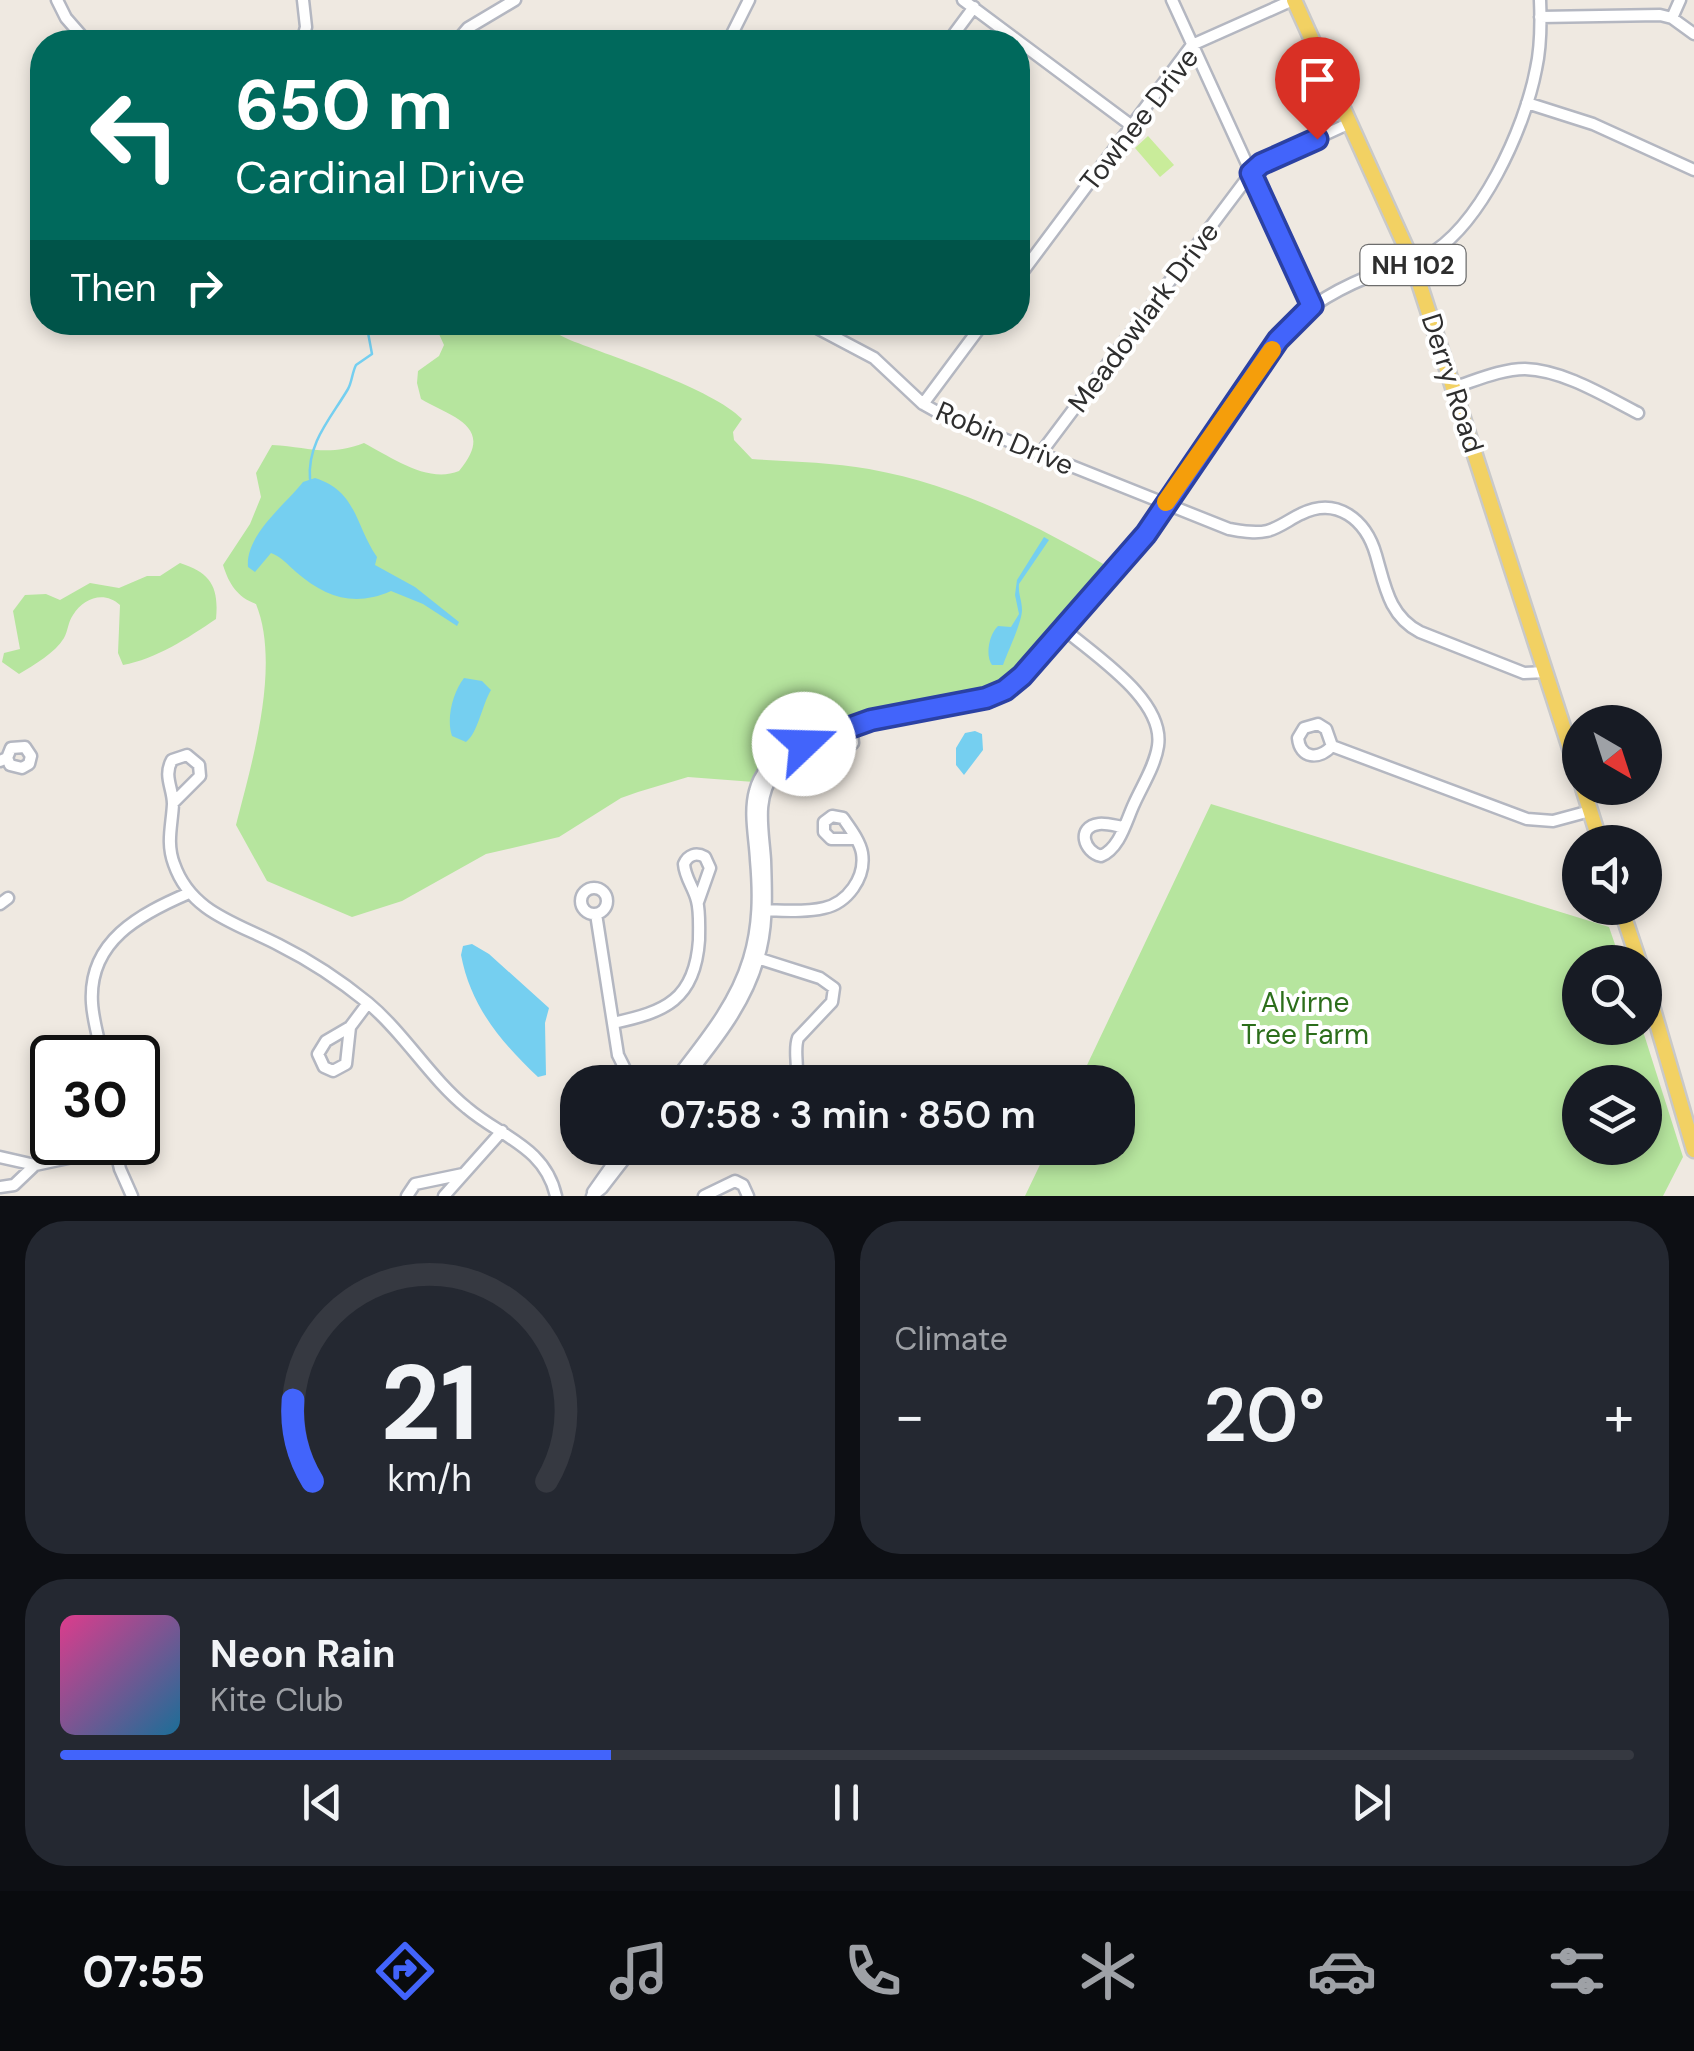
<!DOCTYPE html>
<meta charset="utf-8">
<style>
:root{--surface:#171b24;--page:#242831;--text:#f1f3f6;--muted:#9ea1a6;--line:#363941;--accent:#4264fb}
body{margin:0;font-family:"DM Sans",sans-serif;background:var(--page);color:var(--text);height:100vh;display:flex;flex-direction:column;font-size:38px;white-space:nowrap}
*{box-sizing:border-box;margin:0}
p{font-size:32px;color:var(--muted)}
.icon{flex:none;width:55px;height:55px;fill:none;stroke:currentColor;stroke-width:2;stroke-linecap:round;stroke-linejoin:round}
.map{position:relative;height:1196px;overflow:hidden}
.panel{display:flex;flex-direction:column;gap:25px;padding:25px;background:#0d0f14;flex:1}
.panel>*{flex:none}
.guide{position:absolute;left:30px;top:30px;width:1000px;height:305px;border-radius:40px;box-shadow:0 5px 15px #0003;background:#00695c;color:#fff;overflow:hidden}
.needle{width:65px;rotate:141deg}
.fabs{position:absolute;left:1562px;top:705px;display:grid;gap:20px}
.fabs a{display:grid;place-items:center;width:100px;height:100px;border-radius:50%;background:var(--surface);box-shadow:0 5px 15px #0003;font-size:50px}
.speed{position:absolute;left:30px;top:1035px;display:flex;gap:20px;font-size:50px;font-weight:700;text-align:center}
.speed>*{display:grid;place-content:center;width:130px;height:130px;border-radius:50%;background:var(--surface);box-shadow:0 5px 15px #0003;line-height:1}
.speed .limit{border:5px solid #111;border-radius:15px;background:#fff;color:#111}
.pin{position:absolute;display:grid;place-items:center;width:85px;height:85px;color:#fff;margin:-102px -42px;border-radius:50% 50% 50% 0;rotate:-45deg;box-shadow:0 0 10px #0007}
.pin .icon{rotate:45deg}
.me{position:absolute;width:110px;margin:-55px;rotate:69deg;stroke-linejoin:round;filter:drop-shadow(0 0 8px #0008)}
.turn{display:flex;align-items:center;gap:35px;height:210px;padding:0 40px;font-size:45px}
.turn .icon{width:130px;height:130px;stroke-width:2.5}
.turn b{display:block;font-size:70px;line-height:85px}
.then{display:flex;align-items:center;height:95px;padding:0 40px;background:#0003;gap:20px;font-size:38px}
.big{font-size:75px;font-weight:600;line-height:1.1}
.panel .widget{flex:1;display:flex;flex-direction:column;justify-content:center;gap:15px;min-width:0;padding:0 35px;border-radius:40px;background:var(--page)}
.panel .dial{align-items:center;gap:0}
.dial svg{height:260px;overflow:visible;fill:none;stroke:var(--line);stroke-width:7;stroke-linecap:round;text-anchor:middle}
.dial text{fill:var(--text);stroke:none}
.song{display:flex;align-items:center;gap:30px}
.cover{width:120px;height:120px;border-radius:15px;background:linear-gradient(135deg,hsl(330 70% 55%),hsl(200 70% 35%))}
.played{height:10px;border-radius:5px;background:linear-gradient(90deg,var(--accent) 35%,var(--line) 35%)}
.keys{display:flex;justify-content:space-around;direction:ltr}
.heat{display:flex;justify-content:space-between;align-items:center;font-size:55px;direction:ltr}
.panel .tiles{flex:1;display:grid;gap:25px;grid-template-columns:1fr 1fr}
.widget:last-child{grid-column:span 2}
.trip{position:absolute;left:560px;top:1065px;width:575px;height:100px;border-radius:40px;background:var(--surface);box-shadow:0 5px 15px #0003;font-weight:600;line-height:100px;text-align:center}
.tabs{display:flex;height:160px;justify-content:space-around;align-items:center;background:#090b0e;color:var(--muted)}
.tabs .icon{width:70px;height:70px}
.tabs .selected{color:var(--accent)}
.tabs b{font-size:45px;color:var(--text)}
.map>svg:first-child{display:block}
</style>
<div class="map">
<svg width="1694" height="1196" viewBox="0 0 1694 1196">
<rect width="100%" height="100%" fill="#efe9e1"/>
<path fill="#b6e59e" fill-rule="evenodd" d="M544 322 549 330 570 340C613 357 713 389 742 419L733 432 734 440 752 459C790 462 831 462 869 469 958 485 1034 524 1112 569L1020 673 997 691 868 715 816 728 754 782 688 777 638 792 621 798 559 837 486 854 402 901 352 917 267 881 236 825C252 762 281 666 256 604 237 597 229 584 223 565L250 524 261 497 256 473 272 445C309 447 327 457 364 443 391 457 428 484 459 471 497 426 451 417 421 399L417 383 418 371 439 356 444 345 434 323Z
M180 563C211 573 219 587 216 619 188 638 156 659 123 665L118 653 120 605C105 591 84 597 73 615 68 622 68 631 64 638 55 653 34 665 19 674L2 662 4 653 20 649 13 611 25 595 46 594 60 600 90 583 119 588 147 576H160Z
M1211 804 1609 927 1621 962H1580V1028H1642L1683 1157 1663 1196H1025L1048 1148H1118V1082H1079ZM1645 1082V1148H1580V1082Z"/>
<path fill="#c9ec9a" d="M1148 136 1174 165 1160 177 1135 148Z"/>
<path fill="#75cff0" d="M315 478C357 491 355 525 377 557L375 565 415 587 459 622 457 626 423 604 391 591C355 607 326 598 296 572 288 565 282 557 271 553L255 572 248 567C245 535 285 505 303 482Z
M1044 537 1049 540 1019 584C1018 594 1022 600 1022 610 1022 622 1008 651 1003 665H992C985 656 989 634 998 626L1011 627 1019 614 1015 595 1017 580Z
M464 678 482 681 491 690C482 705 478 733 466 742L452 736C446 718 453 692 464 678Z
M975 731 982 734 983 750 964 775 956 765V748L965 733Z
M472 944 489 954 549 1008 545 1023 546 1075 538 1077C501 1042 471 1007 461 955L463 946Z"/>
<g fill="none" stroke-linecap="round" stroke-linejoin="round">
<path stroke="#75cff0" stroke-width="2.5" d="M310 479C307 443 331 418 348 389 352 382 352 373 356 365L372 354 366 322"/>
<defs>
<path id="minor" d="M57 0 66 18 87 42
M963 0 1132 126
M1172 0 1312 306
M1540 17 1660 15 1672 18 1694 34
M1672 18 1680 0
M302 42 306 27 303 0
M456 42 468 28 515 0
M728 42 749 0
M948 42 974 7
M1527 103 1593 124 1694 170
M1018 278 1192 45 1293 0
M806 322 874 358 923 404 941 414 1229 529C1241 531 1254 534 1267 531 1279 528 1290 519 1301 514 1337 496 1366 520 1376 555 1385 586 1389 616 1420 632L1524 673 1546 672
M1455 387C1477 380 1502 369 1525 369 1563 370 1605 396 1638 413
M923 404 984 322
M1040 454 1251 173 1261 164 1350 123
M1064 629C1095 656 1165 700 1158 746 1155 766 1142 786 1134 804 1126 821 1120 848 1101 856 1084 852 1076 827 1099 824 1106 823 1116 826 1123 827
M820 734 831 751 843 753 853 743 851 726
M1332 746C1319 760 1300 759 1298 738L1304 728 1318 724 1326 729 1332 746 1527 819 1553 821 1590 811
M0 761 7 758 11 748 25 747 31 756 29 764 22 768 10 765 7 758
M173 803 200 776 199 765 187 755 172 760C163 776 173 788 173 804 172 825 166 843 174 864 191 913 237 923 279 945 309 960 341 981 368 1003 405 1034 430 1078 467 1108 501 1137 545 1147 556 1196
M581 901a13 13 0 1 1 26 0a13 13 0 1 1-26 0Z
M0 904 8 898
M759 910C780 910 803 913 824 908 847 903 866 878 862 853 860 841 850 828 843 818L832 816 824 822V832L831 839H856
M596 914 618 1055 626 1071 639 1082
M757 958 820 978 834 988 832 1002 798 1038C793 1052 800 1067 795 1082
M613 1023C665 1012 695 1000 699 940 699 928 700 912 697 901 694 888 685 878 684 864 688 855 696 852 705 857L710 868 698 902
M350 1027 346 1064 333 1071 324 1067 318 1054 326 1041 350 1027 368 1003
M103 1058C99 1040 93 1021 92 1003 88 941 140 914 189 893
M673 1082C702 1044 735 1006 749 959 759 926 759 894 756 860 755 838 749 813 755 791 760 770 781 750 799 740 815 731 833 725 850 726
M683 1082C712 1045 745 1006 758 959 768 927 766 893 765 860 763 829 755 799 775 772 798 739 824 746 851 726L987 698 1005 690 1022 676 1146 533 1295 321C1323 294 1366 276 1403 264 1410 261 1418 260 1425 257 1480 228 1525 128 1536 69 1541 47 1541 23 1540 0
M114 1143 120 1169 132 1196
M0 1157 35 1165 115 1148
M0 1187 14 1185 35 1165
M593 1192 624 1148
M407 1196 415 1184 463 1174
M444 1196 502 1131
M592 1196 602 1188 633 1148
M704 1196 735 1181 743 1185 748 1196"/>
<path id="major" d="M1294 0 1412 261 1580 779
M1583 788 1600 842
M1621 908 1639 962
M1645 982 1694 1150"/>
</defs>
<use href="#minor" stroke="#b4b7c1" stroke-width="15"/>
<use href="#major" stroke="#c9c9c9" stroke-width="19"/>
<use href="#minor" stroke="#fff" stroke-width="10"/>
<use href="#major" stroke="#f2d163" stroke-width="14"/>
</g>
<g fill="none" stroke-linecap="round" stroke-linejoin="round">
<defs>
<path id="route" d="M804 744 871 720 986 698 1005 690 1022 676 1146 534 1278 340 1312 306 1251 173 1261 164 1317 139"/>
</defs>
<use href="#route" stroke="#2b41a3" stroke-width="25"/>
<use href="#route" stroke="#4264fb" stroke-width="18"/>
<path stroke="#f59e0b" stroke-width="18" d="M1166 502 1272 350"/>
</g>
<g text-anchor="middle" stroke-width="8" stroke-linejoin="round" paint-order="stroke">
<rect fill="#fff" stroke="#6d6d6d" stroke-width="2.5" x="1360.5" y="245" width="105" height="40" rx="8"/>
<g font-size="25" font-weight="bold" fill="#2e2e2e">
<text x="1413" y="274">NH 102</text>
</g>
<g font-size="28" fill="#2e2e2e" stroke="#fff">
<text transform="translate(1139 119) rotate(-52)" y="10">Towhee Drive</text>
<text transform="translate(1143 317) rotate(-53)" y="10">Meadowlark Drive</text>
<text transform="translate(1453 383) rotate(72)" y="10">Derry Road</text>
<text transform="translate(1005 438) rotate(23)" y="10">Robin Drive</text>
</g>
<g font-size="28" fill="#2c6e1b" stroke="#fff">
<text x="1305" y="1012">Alvirne<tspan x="1305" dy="32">Tree Farm</tspan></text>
</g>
</g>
</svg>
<div class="fabs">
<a><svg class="needle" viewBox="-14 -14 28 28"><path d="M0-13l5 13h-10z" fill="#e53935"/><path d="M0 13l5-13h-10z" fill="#9ea1a6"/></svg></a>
<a><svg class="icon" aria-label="sound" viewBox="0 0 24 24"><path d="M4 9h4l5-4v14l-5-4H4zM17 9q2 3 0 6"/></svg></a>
<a><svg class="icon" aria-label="search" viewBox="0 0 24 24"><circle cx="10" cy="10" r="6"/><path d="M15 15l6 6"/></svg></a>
<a><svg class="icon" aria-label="layers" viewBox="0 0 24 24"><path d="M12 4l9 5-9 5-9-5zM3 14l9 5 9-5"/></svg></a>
</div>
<div class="speed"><div class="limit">30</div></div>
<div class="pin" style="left:1317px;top:139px;background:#d93025"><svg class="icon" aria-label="arrive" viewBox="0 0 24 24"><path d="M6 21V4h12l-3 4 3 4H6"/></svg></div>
<svg class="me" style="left:804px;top:744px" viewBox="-20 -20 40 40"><circle r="19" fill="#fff"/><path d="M0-13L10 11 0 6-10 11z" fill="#4264fb"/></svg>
<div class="trip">07:58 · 3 min · 850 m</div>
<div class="guide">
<div class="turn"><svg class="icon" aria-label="left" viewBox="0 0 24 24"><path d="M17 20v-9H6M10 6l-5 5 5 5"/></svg><div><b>650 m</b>Cardinal Drive</div></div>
<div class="then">Then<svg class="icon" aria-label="right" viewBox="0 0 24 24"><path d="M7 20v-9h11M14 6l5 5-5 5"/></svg></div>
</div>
</div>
<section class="panel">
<div class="tiles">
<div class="widget dial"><svg viewBox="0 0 100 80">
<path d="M14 69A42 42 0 1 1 86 69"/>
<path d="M14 69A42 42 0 0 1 8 44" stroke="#4264fb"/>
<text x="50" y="56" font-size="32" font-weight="700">21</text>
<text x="50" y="72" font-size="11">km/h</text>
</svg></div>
<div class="widget"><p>Climate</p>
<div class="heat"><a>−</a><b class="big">20°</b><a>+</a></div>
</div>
<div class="widget">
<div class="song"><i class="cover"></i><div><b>Neon Rain</b><p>Kite Club</p></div></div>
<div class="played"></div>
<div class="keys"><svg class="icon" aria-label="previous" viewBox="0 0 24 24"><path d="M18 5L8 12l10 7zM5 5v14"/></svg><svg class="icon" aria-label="pause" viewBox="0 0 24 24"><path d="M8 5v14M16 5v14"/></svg><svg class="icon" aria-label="next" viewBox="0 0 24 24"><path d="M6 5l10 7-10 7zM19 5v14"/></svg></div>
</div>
</div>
</section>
<nav class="tabs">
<b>07:55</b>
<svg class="icon selected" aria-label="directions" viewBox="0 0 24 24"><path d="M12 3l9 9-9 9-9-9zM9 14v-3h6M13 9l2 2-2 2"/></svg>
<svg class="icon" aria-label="music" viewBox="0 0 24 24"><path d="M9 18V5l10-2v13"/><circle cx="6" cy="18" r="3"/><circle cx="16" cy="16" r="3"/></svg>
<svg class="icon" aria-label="phone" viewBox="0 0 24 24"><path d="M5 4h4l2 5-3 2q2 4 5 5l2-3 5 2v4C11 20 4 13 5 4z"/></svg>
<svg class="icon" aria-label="climate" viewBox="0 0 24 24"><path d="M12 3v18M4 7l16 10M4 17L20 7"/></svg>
<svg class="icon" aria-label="car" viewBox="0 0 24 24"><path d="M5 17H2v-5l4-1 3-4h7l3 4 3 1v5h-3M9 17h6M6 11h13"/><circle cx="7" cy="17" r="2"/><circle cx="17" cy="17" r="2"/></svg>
<svg class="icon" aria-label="filters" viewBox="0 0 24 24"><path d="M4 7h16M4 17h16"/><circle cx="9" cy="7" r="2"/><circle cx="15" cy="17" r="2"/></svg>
</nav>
